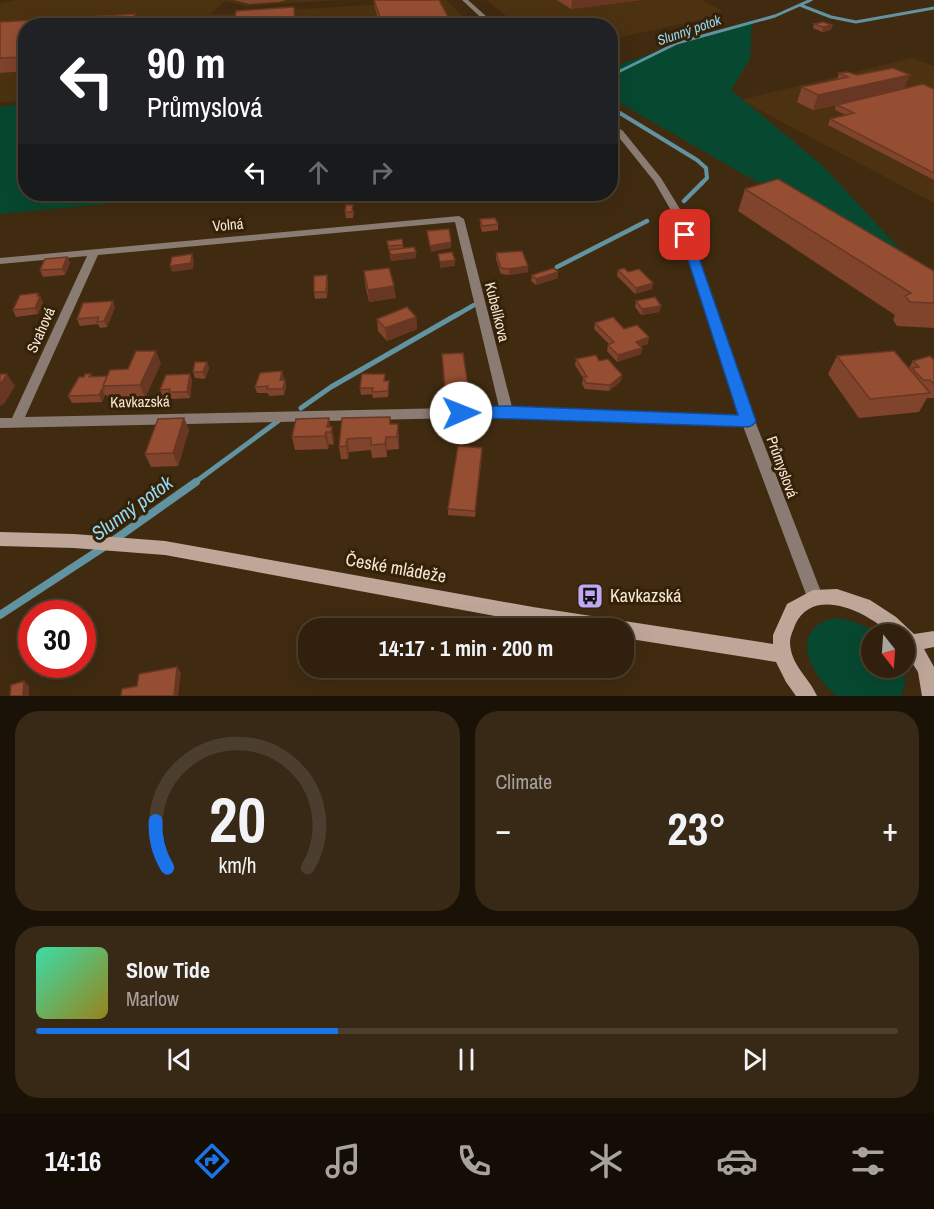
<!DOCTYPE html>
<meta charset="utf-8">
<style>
:root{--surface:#30200d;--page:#382816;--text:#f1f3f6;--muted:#a8a39d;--line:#4b3e2e;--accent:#1a73e8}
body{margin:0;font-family:"Archivo Narrow",sans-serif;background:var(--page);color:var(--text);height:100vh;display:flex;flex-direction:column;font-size:22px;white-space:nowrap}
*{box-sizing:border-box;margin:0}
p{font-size:20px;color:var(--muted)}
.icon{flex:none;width:33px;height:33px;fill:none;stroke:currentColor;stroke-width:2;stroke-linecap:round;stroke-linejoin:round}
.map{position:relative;height:696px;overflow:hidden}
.side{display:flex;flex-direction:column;gap:15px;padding:15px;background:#1a1207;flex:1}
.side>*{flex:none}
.banner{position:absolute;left:18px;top:18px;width:600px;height:183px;border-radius:24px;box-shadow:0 6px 24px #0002,0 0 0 2px var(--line);background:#202124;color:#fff;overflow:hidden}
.needle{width:39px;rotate:163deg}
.buttons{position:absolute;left:861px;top:624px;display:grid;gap:12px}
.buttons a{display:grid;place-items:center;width:54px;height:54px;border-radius:50%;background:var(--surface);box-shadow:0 6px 24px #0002,0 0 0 2px var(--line);font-size:30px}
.speed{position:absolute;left:18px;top:600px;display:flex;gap:12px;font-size:30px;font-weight:700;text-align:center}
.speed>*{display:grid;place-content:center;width:78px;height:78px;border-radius:50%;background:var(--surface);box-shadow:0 6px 24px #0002,0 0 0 2px var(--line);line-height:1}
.speed .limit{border:9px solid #d22;background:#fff;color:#111}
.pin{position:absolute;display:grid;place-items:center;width:51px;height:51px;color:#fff;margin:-26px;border-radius:12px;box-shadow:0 3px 9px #0006}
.me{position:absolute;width:66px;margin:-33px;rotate:89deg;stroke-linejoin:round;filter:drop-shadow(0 0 4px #0008)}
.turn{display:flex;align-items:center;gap:21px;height:126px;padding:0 30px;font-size:27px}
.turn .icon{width:78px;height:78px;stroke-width:2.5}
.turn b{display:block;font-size:42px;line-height:51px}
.lanes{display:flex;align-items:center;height:57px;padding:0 30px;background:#0003;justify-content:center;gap:30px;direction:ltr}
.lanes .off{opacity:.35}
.big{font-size:45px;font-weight:700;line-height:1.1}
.side .widget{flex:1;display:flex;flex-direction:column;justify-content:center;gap:9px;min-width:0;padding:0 21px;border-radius:24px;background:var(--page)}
.side .dial{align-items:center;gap:0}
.dial svg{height:156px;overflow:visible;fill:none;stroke:var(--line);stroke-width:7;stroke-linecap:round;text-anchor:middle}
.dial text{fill:var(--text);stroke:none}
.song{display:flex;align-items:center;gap:18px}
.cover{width:72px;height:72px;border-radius:9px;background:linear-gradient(135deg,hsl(160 70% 55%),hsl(50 70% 35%))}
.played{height:6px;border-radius:3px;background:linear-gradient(90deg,var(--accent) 35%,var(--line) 35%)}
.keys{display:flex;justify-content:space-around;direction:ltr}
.heat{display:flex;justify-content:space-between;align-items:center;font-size:33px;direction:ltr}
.side .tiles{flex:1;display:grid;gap:15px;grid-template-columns:1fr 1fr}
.widget:last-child{grid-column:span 2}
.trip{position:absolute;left:298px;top:618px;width:336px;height:60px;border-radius:24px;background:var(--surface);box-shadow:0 6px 24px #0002,0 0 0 2px var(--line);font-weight:700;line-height:60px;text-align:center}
.tab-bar{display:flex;height:96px;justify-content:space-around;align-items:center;background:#130d05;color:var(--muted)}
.tab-bar .icon{width:42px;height:42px}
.tab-bar .active{color:var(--accent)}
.tab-bar b{font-size:27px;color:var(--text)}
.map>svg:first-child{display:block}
</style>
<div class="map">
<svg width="934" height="696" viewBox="0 0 934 696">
<rect width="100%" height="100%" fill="#402b11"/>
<path fill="#4c3211" d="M16 0H335L246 6 225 1 210 15 446 0 471 25 26 26 25 101 0 102V4Z
M486 0H702L722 11 713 17 611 39 610 26 518 25Z
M912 58 934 66V203L741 100Z"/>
<path fill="#074830" d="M752 20 750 59 731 90 823 166 929 281 611 98V67Z
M25 104 26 194H181L178 197 0 214V107Z
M835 618C853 620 864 625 879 634H872V668H903C905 677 907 688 900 696H837C810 675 787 629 835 618Z"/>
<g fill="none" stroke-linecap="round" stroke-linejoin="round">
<path stroke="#6193a1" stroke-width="3" d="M800 5 831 17 856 22 934 8
M610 76 677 43 775 16 811 0"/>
<path stroke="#6193a1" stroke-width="4" d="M610 107 697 160 706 168 707 178 701 184"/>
<path stroke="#6193a1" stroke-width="4.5" d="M684 201 702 183
M557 267 647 221
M455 316 474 305"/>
<path stroke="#6193a1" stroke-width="5" d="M301 408 331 387 458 314
M194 483 278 421"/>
<path stroke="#6193a1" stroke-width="8" d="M114 540 196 482
M0 615 104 547"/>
<path fill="#8a7c73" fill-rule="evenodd" d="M462 0H468L497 26H490Z
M610 123 623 131 661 178 683 214 755 421 823 597 821 602 815 605 809 602 807 597 743 426 507 417 0 428V418H12L87 256 0 264V258L459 216 464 219 512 407 740 416 673 214 654 181 617 135 610 129ZM455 222 499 407 25 417 98 255Z"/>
<path fill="#bea799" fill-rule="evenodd" d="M0 532 74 534 165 541 533 607 773 644V635L787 604 813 590 837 589 870 600 896 617 914 634 934 631V647L924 649 934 667V696H922L918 672 904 650V634H890C868 612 813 585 795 625 793 631 790 636 790 643 791 666 809 677 817 696H796L786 682 776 662 624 638V628H567L533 623 165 555 74 548 0 546Z"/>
</g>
<path fill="#80432b" d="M234 0H286L279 2 249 4Z
M374 0 453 26H380L375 8Z
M557 0H640L571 9Z
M0 22 26 26V71L0 73Z
M814 24 832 25 831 30 822 32 813 28Z
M839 73 857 75 904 89H934V180L828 125 830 119 846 115 835 110 836 105 813 110 797 102 802 87 837 80Z
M745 189 934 271V328L897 326 893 320 895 315 738 211Z
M354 211 353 218H346L345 212Z
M480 219 498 224V230L482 232 480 225Z
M402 239 403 248 416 258 391 261 387 241Z
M496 253 528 272 509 275 501 274 496 259Z
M67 257 70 263 65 275 43 277 40 270Z
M618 270 652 289 635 294 617 276Z
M364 271 396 298 369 302 365 284Z
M558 272V278L536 285 531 281 532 275Z
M328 281 327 298 315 299 314 292Z
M39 296 43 302 38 314 16 317 13 310Z
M636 301 661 306 659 312 641 315 635 307Z
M115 307 107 327 100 328 98 324 80 326 77 319Z
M416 317 417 329 387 341 378 331 377 319Z
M595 323 624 329 648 344 641 346 642 348 641 354 617 362 607 351 608 345 609 344 594 329Z
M442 354 468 386V399L445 401Z
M837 356 909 368 913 361 934 359V398H927L919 412 859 418 828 374Z
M576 359 599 361 621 381 609 391 585 389 582 384 583 378 575 365Z
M207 362 209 368 205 379 195 378 193 372Z
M161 363 145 398 109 399 107 395H105L102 402 72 403 68 396 84 377 91 374 92 376H107L128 369Z
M190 374 192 380 190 398 172 399 170 396H163L160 390Z
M284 378 283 380H285L286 387 284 395 269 396 268 393H257L255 387Z
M385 381H389V387L388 397 373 398 372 394 361 395 360 388Z
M184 418 189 430 178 466 151 467 145 454Z
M342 418 391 424 399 436V449L387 450V457L372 458 371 450 349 452 348 459H341L339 447Z
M330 427 334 440 333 445 329 444 328 449 295 450 292 437Z
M482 454 475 517 448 515V509Z"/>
<path fill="#683723" d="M572 0H640L571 9Z
M135 14 138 26H129Z
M185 22 186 26H177V25Z
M832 25 831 30 822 32 823 27Z
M910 75 904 89 813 110 818 95Z
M451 242V248L431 252 430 246Z
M416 252V258L391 261V255Z
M192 254 194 260 193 269 172 272 170 266Z
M67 257 70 263 65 275 62 269Z
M455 260V266L440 268V262Z
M528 266V272L509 275V269Z
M558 272V278L536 285V279Z
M327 275 328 281 327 298 326 292Z
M653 283 652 289 635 294 636 288Z
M394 286 396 298 369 302 368 290Z
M38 293 43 302 38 314 35 308Z
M113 301 115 307 107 327 104 321Z
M661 306 659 312 641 315 642 309Z
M416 317 417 329 387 341 385 328Z
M649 337 648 344 635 348 636 342Z
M642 348 641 354 617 362 618 355Z
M156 351 161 363 145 398 140 385Z
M207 362 209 368 205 379 203 372Z
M282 371 284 378 282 387 280 380Z
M7 374 15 386 4 404 0 406V385Z
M190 374 192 380 190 398 187 392Z
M622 375 621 381 609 391 610 385Z
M285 380 286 387 284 395 283 389Z
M102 389 105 395 102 402 99 395Z
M184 418 189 430 178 466 173 453Z
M329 418 331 430 332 427 334 440 333 445 331 432 327 427Z
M398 424 399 436V449L397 437Z
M326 432 329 444 328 449 325 436Z
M386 437 387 450V457L385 444Z
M347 439 349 452 348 459 346 446Z
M482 448V454L475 517V511Z
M177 667 181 673 178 696H174Z
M24 681 29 686V696H23Z"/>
<path fill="#954e32" stroke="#683723" stroke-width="1.5" d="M374 0H439L453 26H383Z
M294 7 295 26H234L236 11Z
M135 14 129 26H26V57L0 58V22Z
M180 21 185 22 177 25 171 23Z
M823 22 832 25 823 27 814 24Z
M893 68 910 75 818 95 802 87 848 77 839 73 848 72 857 75Z
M923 84 934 89V173L830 119 854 113 837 105Z
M778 179 934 271V303L910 302 905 296 911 293 745 189Z
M346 205H353L352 212H345Z
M495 218 498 224 482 226 480 219Z
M449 229 451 242 430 246 427 231Z
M402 239 403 245 388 246 387 241Z
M414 247 416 252 391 255 389 250Z
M522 251 528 266 509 269 501 268 496 253Z
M452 252 455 260 440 262 438 254Z
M192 254 191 263 170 266 172 257Z
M67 257 62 269 40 270 45 259Z
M389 268 394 286 368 290 364 271Z
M554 268 558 272 536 279 532 275Z
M624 268 628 272 639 269 653 283 636 288 618 270Z
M327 275 326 292H314V276Z
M38 293 37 296H40L35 308 13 310 20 295Z
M655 297 661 306 642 309 636 301Z
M113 301 104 321 97 322 99 317 77 319 83 303Z
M407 307 416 317 385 328 377 319Z
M613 317 624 329 637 325 649 337 636 342 642 348 618 355 608 345 614 342 595 323Z
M136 351H156L140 385 103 386 110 370 128 369Z
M894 351 930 393 870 399 837 356Z
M463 353 468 386 445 388 442 354Z
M596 355 599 361 608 359 622 375 610 385 586 383 583 377H587L576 359Z
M930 356 933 359H934V384L930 380H923L912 368 919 367 913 361Z
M195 362H207L203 372H193Z
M282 371 280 380H285L283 389H267L268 386 255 387 260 373Z
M0 374H7L0 385Z
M85 374H91L89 377 107 376 103 386 104 389H102L99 395 68 396 79 377H84Z
M190 374 187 392H169L170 389 160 390 166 375Z
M362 374H385L384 381H389L388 391 372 392 373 388H360Z
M390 417V424H398L397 437H386L385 444 371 445V438H359L347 439 346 446 339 447 342 418Z
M184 418 173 453 145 454 158 419Z
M329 418 327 427H332L331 432H326L325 436 292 437 296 419Z
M458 446 482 448 475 511 448 509Z
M177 667 174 696H121L122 689 137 686 139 674Z
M24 681 23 696H10L11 685Z"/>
<path fill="#1a73e8" stroke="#114b97" stroke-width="1.5" d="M685 231 691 235 756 421 753 425 748 427 455 417 453 413 455 409 461 407 507 406 738 415 680 235Z"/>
<defs>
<symbol id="bus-square" viewBox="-11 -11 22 22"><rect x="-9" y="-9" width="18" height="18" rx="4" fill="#bfa8f4" stroke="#352107"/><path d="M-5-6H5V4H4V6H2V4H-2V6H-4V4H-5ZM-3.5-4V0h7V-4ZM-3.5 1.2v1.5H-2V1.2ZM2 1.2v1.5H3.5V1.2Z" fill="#111"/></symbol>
</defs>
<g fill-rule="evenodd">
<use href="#bus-square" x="575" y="581" width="30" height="30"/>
</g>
<g text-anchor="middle" stroke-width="6" stroke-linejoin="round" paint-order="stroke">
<g font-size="14" font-style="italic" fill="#92d9f4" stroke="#352107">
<text transform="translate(689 30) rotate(-19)" y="5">Slunný potok</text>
</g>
<g font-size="15" fill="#f5e7d8" stroke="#352107">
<text transform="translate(228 225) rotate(-5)" y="5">Volná</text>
<text transform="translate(497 312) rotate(76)" y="5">Kubelíkova</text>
<text transform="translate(41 330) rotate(-66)" y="5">Svahová</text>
<text transform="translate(140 402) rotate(-1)" y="5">Kavkazská</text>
<text transform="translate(782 467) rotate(70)" y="5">Průmyslová</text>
</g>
<g font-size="18" fill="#f5e7d8" stroke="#352107">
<text transform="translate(396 568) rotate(10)" y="6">České mládeže</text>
</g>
<g font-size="18" fill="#f5e7d8" stroke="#352107" text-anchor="start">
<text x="610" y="602">Kavkazská</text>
</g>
<g font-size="20" font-style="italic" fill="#92d9f4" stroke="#352107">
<text transform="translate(132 508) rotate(-36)" y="7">Slunný potok</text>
</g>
</g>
</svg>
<div class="buttons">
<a><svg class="needle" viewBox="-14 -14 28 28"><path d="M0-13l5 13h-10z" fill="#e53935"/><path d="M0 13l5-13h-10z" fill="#a8a39d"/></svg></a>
</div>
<div class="speed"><div class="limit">30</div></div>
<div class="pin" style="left:685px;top:235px;background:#d93025"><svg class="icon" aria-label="arrive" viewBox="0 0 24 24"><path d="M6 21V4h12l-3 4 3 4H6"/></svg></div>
<svg class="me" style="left:461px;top:413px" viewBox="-20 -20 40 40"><circle r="19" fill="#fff"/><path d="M0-13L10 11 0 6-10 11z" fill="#1a73e8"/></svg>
<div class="trip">14:17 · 1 min · 200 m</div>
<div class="banner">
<div class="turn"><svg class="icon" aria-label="left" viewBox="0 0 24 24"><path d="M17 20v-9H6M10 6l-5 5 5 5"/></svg><div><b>90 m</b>Průmyslová</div></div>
<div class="lanes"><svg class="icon" aria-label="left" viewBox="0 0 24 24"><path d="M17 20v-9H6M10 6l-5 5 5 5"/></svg><svg class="icon off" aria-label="ahead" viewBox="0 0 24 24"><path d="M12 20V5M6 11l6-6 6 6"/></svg><svg class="icon off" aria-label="right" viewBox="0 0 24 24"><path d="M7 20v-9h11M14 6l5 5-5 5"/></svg></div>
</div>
</div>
<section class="side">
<div class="tiles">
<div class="widget dial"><svg viewBox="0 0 100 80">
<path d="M14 69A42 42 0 1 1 86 69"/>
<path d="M14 69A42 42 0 0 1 8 45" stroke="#1a73e8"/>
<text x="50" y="56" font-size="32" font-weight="700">20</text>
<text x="50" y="72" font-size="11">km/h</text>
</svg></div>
<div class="widget"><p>Climate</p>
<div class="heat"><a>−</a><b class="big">23°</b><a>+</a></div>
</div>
<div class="widget">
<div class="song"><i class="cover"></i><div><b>Slow Tide</b><p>Marlow</p></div></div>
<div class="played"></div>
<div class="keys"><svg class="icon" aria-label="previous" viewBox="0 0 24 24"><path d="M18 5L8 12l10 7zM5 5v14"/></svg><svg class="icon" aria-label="pause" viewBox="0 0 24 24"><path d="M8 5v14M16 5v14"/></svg><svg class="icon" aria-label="next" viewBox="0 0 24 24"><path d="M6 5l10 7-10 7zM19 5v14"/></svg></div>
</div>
</div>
</section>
<nav class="tab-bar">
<b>14:16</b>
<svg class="icon active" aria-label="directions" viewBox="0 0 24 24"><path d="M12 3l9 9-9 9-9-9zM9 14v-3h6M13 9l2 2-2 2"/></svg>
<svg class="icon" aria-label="music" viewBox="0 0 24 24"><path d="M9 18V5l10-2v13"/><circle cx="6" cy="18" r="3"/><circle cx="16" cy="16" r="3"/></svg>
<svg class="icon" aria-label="phone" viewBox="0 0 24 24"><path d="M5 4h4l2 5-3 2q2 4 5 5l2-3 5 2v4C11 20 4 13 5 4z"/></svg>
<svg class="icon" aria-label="climate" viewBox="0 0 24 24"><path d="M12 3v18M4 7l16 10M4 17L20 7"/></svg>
<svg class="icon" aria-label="car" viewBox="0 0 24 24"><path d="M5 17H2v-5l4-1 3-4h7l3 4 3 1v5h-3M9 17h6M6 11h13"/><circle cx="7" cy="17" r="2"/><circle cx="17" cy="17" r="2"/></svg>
<svg class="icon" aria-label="filters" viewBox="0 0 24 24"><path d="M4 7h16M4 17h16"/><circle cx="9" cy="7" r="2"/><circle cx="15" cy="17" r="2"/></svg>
</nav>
